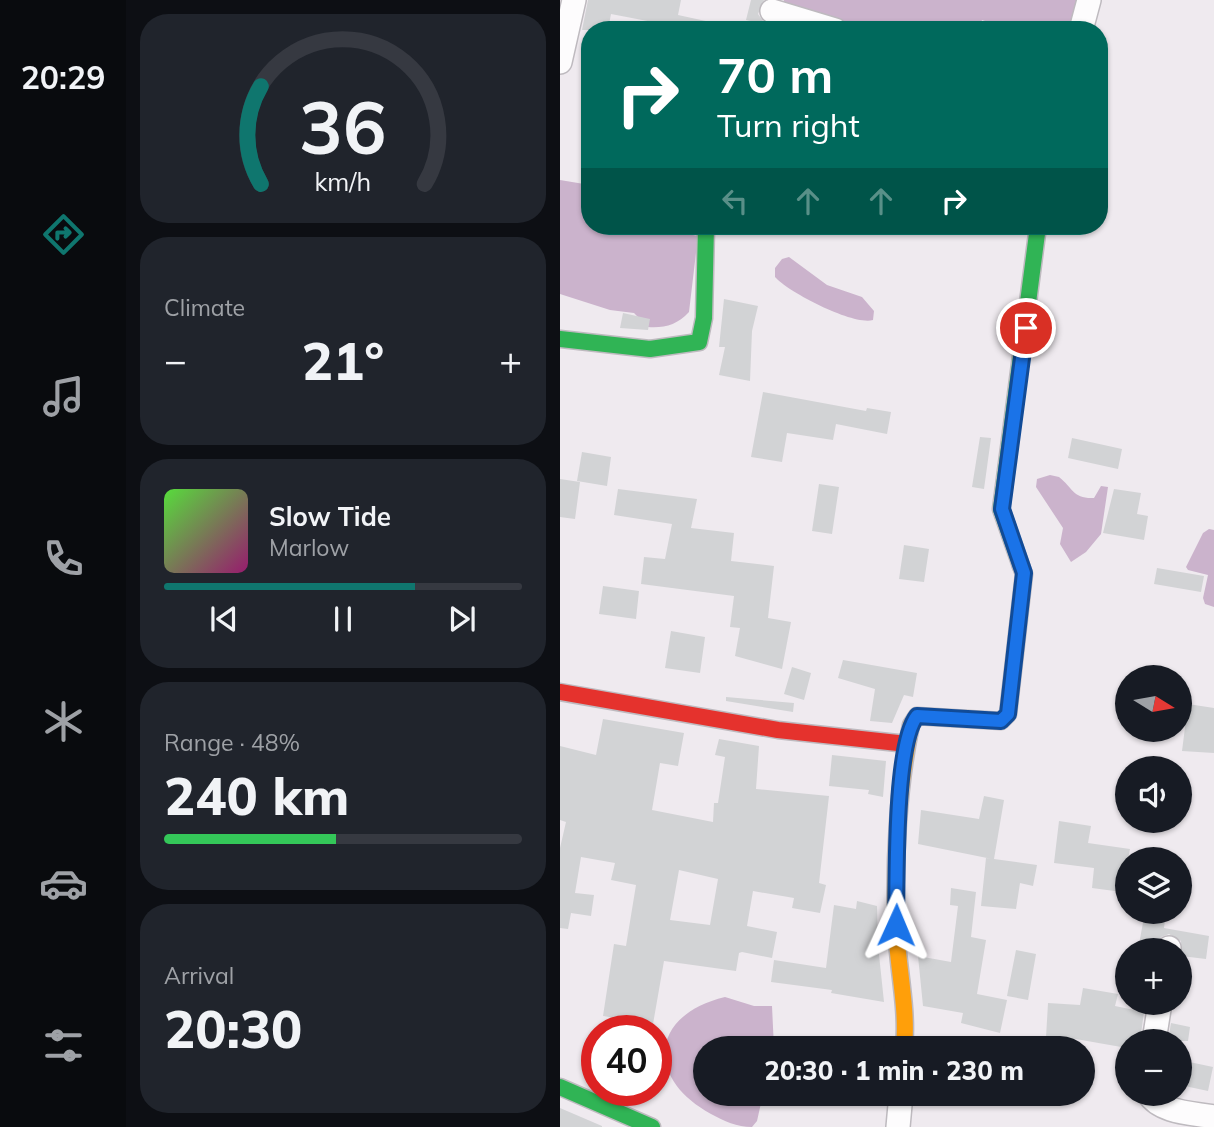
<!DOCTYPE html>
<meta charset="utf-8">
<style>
:root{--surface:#171b24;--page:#20242c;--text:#f1f3f6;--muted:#9ea1a6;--line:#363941;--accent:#0f766e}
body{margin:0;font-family:Mulish,sans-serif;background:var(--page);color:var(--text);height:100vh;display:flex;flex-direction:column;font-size:26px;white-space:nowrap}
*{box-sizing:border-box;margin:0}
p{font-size:23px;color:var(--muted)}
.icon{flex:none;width:38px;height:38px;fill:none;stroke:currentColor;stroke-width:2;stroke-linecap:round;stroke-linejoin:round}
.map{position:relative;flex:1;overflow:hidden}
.drawer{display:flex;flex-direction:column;gap:14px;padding:14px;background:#0d0f14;width:434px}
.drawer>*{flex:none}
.top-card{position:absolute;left:21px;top:21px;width:527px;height:214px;border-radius:28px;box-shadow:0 2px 5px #0004;background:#00695c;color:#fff;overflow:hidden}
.needle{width:46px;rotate:101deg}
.controls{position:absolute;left:555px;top:665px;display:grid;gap:14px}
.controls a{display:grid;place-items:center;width:77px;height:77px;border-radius:50%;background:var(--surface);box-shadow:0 2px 5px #0004;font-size:35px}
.speed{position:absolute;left:21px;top:1015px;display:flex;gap:14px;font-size:35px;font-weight:700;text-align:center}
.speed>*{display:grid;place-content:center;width:91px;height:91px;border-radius:50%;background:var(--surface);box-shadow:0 2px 5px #0004;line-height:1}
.speed .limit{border:10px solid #d22;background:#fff;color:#111}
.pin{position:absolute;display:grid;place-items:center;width:60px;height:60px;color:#fff;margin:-30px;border:4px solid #fff;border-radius:50%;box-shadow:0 2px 7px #0007}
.me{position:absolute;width:77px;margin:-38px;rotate:1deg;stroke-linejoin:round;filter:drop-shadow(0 0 5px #0008)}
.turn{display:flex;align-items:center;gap:24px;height:147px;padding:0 21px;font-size:32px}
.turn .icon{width:91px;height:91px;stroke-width:2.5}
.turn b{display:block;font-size:49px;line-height:60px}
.lanes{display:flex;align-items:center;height:66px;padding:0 21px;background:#0003;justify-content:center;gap:35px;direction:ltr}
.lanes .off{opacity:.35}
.big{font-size:52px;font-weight:800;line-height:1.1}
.drawer .widget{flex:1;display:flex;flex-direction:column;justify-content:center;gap:10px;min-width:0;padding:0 24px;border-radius:28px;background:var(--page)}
.drawer .dial{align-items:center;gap:0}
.dial svg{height:182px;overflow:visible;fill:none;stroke:var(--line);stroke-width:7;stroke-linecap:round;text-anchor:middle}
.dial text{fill:var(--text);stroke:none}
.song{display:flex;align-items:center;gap:21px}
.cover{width:84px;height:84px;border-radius:10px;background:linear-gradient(135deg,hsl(110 70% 55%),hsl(320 70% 35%))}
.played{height:7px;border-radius:4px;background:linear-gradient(90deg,var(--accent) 70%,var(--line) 70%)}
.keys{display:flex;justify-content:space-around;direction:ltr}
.heat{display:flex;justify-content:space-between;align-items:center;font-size:38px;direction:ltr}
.charge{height:10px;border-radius:5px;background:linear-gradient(90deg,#34c759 48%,var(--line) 0)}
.trip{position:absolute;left:133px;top:1036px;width:402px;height:70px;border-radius:35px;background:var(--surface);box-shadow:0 2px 5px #0004;font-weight:800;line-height:70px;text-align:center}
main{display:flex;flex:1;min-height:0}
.tab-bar{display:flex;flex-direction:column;width:126px;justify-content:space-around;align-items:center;background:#090b0e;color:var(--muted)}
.tab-bar .icon{width:49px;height:49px}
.tab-bar .current{color:var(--accent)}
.tab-bar b{font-size:32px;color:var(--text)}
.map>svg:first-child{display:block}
</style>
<main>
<nav class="tab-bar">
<b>20:29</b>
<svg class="icon current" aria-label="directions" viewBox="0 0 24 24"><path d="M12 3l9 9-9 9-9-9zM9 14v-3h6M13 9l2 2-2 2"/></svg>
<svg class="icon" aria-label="music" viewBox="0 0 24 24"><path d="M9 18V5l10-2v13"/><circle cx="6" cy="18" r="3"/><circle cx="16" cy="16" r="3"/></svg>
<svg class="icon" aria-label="phone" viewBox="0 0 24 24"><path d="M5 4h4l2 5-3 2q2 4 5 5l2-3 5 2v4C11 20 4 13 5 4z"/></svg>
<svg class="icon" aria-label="climate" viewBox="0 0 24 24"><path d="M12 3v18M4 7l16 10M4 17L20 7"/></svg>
<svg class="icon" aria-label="car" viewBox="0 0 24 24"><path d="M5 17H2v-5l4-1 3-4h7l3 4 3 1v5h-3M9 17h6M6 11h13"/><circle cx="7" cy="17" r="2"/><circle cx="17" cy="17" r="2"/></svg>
<svg class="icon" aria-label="filters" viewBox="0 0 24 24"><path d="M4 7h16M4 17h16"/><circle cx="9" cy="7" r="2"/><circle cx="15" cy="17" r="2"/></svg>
</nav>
<section class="drawer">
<div class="widget dial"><svg viewBox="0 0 100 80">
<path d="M14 69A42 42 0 1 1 86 69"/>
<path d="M14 69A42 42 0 0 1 14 26" stroke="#0f766e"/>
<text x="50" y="56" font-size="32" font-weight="700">36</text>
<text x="50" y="72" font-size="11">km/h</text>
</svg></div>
<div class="widget"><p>Climate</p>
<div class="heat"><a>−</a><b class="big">21°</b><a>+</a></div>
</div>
<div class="widget">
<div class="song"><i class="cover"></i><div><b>Slow Tide</b><p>Marlow</p></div></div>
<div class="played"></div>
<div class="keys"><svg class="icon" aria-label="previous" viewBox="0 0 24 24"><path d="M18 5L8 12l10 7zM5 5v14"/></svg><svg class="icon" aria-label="pause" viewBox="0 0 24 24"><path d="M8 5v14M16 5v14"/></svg><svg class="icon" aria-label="next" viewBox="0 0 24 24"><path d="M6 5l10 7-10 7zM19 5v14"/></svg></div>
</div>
<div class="widget"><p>Range · 48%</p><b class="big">240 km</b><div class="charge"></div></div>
<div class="widget"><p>Arrival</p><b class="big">20:30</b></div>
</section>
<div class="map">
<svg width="654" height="1127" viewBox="0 0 654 1127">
<rect width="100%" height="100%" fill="#efeaef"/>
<path fill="#cbb3cc" d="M224 0H521L513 30H451L422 20 419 30H303L221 8Z
M0 180 30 185V226H124L123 233 138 236 129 312C117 325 105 328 88 327L74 313 50 310 0 294Z
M229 257 267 285 302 297 314 311 313 320C294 326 228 292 215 277V268L222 259Z
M490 475 499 477C513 488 513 499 534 498L541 486 548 487 541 534 526 552 511 562 500 544 503 528 476 487 477 479Z
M649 529 654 530V607L645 604 643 598 648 575 628 570 626 567 643 533Z
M165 997 194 1006H212L214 1048H145V1094H203L197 1121 192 1127C177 1127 164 1121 151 1114 85 1078 90 1015 165 997Z"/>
<path fill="#d2d3d5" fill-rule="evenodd" d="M28 0H121L118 15 155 23 154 30H112L102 28 103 24 51 14 48 30H22Z
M191 0H204L198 14 205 24 186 20Z
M164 299 198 306 192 331 190 381 159 375 165 347H159Z
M63 313 90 319 88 330 60 328Z
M203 392 306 411 307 408 331 412 327 434 276 424 273 440 227 433 222 462 191 457Z
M420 437 431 438 424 489 412 487Z
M512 438 562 449 558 469 508 458Z
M22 452 51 457 47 486 17 481Z
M0 479 20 482 15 519 0 517Z
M259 484 279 487 272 534 252 531Z
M58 489 137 499 131 528 174 533 171 561 214 566 208 618 231 622 222 669 175 656 180 628 170 627 174 596 81 584 84 557 105 559 112 524 54 515Z
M554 489 581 493 577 514 588 516 584 540 543 533Z
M344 545 369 549 364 582 339 579Z
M597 568 644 576 641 592 594 584Z
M43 586 79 591 76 619 39 614Z
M111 631 145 637 140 673 105 668Z
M283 660 357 673 353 697 344 695 332 723 310 721 315 689 278 678Z
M232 667 251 673 244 700 224 694Z
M166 697 234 703 233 712 166 701Z
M628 704 654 708V753L622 751Z
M43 719 124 733 118 766 100 763 92 810 153 822 154 803H158L165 757 155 755 159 739 199 746 196 789 269 796 259 883 266 885 260 913 232 908 234 898 193 891 187 926 217 932 212 958 182 952 179 953 176 971 104 961 93 1024 43 1016 54 944 66 946 76 885 51 880 55 863 21 857 15 893 34 895 31 916 11 913 8 929 0 928V848L6 822 0 820V746L36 755ZM119 870 158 879 150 925 110 920Z
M272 755 326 761 323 797 308 794 309 790 269 786Z
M424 796 444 800 434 859 477 865 473 886 460 883 456 909 421 906 426 858 432 859 358 844 361 810 419 819Z
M499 821 531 826 528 843 570 849 562 892 532 888 534 868 494 863Z
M391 888 416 892 411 937 426 940 417 994 447 1000 440 1033 401 1023 403 1013 363 1006 358 956 391 962 398 906 390 905Z
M297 901 317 906 318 945 324 1002 271 993 272 990 211 982 214 960 266 968 274 905 296 909Z
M584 917 605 920 604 928 649 936 646 959 621 956V941L609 934 601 937 594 950H578Z
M456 950 476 954 468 1000 447 996Z
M523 988 558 994 555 1006 584 1012 580 1041H567V1048L510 1038H486L488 1003 520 1005Z
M611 1023 630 1027 628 1041H608Z
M620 1060 653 1067 648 1091 620 1085Z
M0 1108 42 1126V1127H0Z"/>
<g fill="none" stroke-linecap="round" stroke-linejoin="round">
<defs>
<path id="street" d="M212 11 275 30
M521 30 529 0
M0 62 14 0
M608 950 609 948
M594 1041 600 1003
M589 1094C600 1113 634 1113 654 1117
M338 1127 341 1094"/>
<path id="fast" d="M0 339 90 349 139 342 144 318 146 226
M461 566 441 509 478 226
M0 1087 92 1127"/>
<path id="slow" d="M344 1048C348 1006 337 966 336 924 334 862 338 786 351 725L357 716 441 721 448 714 464 574 461 566"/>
<path id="jam" d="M0 692 218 730 347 744"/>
</defs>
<use href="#street" stroke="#bebabf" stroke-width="26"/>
<use href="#fast" stroke="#bebabf" stroke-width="19"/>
<use href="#slow" stroke="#bebabf" stroke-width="19"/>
<use href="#jam" stroke="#bebabf" stroke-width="19"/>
<use href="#street" stroke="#fdfcfd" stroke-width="23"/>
<use href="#fast" stroke="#30b455" stroke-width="16"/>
<use href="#slow" stroke="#ff9f0a" stroke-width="16"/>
<use href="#jam" stroke="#e5322d" stroke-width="16"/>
</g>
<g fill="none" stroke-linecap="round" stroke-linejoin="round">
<defs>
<path id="route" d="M336 925C337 883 334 745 357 716L441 721 448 714 464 573 442 509 466 328"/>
</defs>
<use href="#route" stroke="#114b97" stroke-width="18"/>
<use href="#route" stroke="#1a73e8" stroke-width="12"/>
</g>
</svg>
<div class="controls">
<a><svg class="needle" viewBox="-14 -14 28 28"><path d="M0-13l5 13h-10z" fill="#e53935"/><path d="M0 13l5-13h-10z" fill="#9ea1a6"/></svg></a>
<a><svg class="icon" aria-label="sound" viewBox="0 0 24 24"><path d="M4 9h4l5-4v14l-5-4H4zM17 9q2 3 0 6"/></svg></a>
<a><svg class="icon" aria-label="layers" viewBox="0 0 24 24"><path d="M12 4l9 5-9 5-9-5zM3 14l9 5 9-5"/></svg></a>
<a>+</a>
<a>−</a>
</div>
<div class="speed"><div class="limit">40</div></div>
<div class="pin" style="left:466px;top:328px;background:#d93025"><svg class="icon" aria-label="arrive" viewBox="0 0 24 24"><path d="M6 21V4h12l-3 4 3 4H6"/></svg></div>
<svg class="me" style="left:336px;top:925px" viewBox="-20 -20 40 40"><path d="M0-17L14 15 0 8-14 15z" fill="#1a73e8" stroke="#fff" stroke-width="4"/></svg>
<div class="trip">20:30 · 1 min · 230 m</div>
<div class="top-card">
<div class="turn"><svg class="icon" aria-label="right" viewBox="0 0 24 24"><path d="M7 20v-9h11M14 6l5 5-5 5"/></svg><div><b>70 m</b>Turn right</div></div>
<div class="lanes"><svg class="icon off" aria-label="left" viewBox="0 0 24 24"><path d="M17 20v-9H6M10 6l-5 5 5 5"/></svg><svg class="icon off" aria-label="ahead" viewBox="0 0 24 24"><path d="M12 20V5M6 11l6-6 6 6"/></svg><svg class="icon off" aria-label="ahead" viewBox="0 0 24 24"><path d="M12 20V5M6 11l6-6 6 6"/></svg><svg class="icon" aria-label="right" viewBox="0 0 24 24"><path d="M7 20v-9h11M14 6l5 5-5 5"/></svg></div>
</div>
</div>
</main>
